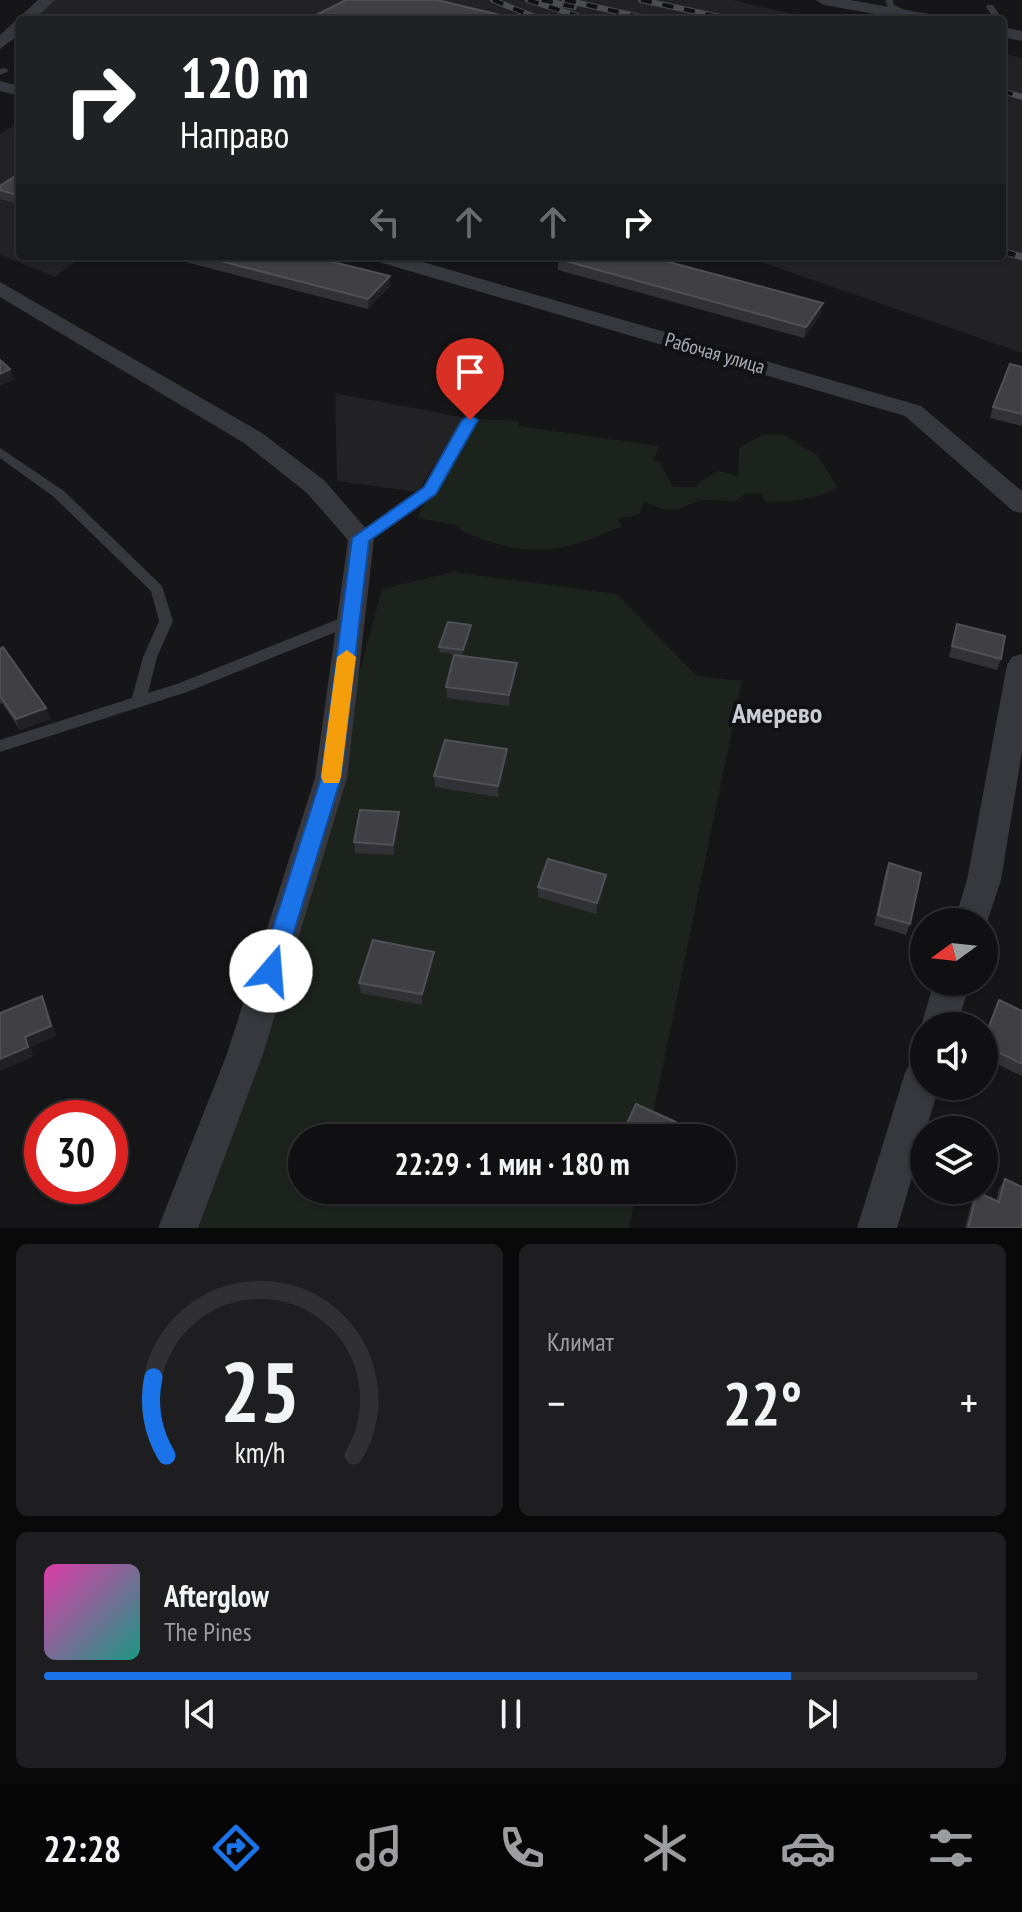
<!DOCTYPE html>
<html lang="ru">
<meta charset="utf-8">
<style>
:root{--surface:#101012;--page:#1e1e20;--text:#f1f3f6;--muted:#9c9d9f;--line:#303032;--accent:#1a73e8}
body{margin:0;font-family:"PT Sans Narrow",sans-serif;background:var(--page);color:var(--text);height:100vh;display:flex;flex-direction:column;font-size:30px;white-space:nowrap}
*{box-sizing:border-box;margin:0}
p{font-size:26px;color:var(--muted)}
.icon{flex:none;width:44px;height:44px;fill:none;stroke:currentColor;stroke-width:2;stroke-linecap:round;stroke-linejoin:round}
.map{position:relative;height:1228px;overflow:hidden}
.details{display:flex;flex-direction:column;gap:16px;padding:16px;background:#09090a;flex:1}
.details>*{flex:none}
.hud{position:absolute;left:16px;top:16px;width:990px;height:244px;border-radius:8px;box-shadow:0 2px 6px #0004,0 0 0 2px var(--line);background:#202124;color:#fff;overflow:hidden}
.needle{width:52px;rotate:255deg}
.buttons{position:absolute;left:910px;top:908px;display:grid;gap:16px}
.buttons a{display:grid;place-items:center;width:88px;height:88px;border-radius:50%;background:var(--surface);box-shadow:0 2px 6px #0004,0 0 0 2px var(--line);font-size:40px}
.speed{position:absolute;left:24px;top:1100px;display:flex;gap:16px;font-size:40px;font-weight:700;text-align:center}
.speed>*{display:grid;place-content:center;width:104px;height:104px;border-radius:50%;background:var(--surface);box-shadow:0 2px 6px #0004,0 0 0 2px var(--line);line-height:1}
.speed .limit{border:12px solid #d22;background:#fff;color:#111}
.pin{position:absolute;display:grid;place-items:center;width:68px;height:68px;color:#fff;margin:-82px -34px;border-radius:50% 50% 50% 0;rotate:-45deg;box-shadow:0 0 8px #0007}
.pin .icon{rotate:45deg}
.me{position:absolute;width:88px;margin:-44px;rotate:18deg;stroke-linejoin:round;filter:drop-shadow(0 0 6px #0008)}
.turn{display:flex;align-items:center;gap:28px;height:168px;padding:0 32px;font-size:36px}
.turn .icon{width:104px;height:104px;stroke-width:2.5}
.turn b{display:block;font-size:56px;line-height:68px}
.lanes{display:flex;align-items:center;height:76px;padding:0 32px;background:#0003;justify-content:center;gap:40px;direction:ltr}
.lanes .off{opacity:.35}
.big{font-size:60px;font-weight:600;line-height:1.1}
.details .widget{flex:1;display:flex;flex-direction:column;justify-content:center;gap:12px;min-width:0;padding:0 28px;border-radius:12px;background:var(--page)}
.details .dial{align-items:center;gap:0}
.dial svg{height:208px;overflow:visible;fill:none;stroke:var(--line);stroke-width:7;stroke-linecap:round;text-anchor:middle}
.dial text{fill:var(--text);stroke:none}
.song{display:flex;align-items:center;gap:24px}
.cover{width:96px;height:96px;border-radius:12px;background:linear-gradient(135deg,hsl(320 70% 55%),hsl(170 70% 35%))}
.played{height:8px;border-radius:4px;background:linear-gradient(90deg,var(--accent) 80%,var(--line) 80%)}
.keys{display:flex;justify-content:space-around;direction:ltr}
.heat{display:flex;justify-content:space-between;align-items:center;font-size:44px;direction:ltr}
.details .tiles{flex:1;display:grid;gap:16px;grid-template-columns:1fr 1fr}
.widget:last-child{grid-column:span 2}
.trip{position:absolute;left:288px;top:1124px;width:448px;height:80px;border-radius:40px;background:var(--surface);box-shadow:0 2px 6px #0004,0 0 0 2px var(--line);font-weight:600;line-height:80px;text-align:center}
.tab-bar{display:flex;height:128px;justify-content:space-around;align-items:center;background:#060607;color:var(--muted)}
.tab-bar .icon{width:56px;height:56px}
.tab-bar .current{color:var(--accent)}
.tab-bar b{font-size:36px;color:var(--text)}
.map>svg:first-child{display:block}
</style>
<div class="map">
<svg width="1022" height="1228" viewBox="0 0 1022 1228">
<rect width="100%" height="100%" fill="#161618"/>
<path fill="#222225" d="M55 0H733L789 13 869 20H34Z
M1002 53 1022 58V353L744 256H1002Z
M20 121V256H82L55 277 0 255V134Z
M335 393 466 418 417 492 337 481Z"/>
<path fill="#1c231d" d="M473 419 519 421V426L658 446 654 461 660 462 673 487H697L701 481 719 471 738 476 739 448 762 435 783 434 817 455 838 488C813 500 792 502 765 502L761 493H746L736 501 701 500 678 509H664L643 502 640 514 618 519 622 526C557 555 526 559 460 530V526L417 518Z
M453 572 617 594 697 676 742 681 648 1138H302V1190H637L629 1228H178L331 778 382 589Z"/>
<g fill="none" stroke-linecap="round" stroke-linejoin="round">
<path fill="#37383d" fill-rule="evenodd" d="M885 0H893L894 5 918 16 911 18 888 8Z
M987 5H993L1003 20 1002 21 995 20 986 7Z
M0 69 5 68 9 71 0 75Z
M470 416 476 420 435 493 366 541H356L354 538 356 535 425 487 464 420Z
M0 448 64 491 162 586 173 621 157 657 148 693 177 684 346 616 351 615 358 620 356 624 187 692 0 752V740L132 698 143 657 159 621 151 591 54 497 0 458Z"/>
<path fill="#37383d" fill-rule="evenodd" d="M38 0H55L34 20H20V34L0 49V35Z
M816 0H850L935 15 943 20H909L824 5Z
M1002 27 1022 31V41L1002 37Z
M0 81 20 86V96L0 91Z
M369 256H402L921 406 1022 491V513L1013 511 905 416 372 260Z
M0 282 262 433 325 481 374 538 347 778 263 1054 198 1228H158L227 1054 315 778 348 540 307 493 244 443 0 297Z
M1022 654V752L1001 880 984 931V922H954L967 880 1007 665 1012 657Z
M934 982H970L957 1026H924V1033L921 1026Z
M924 1055V1086H939L897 1228H857L905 1073 911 1061Z"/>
<defs>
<path id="rail-far1" d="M493 0 542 20
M528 0 590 20
M542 0 574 7
M565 0 654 20
M641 0 734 20
M1002 91 1022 97"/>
<path id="rail" d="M1002 251 1022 257"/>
</defs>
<use href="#rail-far1" stroke="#4a4c52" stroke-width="6"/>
<use href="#rail" stroke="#4a4c52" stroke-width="7"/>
<use href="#rail-far1" stroke="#111113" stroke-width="4" stroke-dasharray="11" stroke-linecap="butt"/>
<use href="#rail" stroke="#111113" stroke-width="5" stroke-dasharray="14" stroke-linecap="butt"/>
</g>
<path fill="#323236" d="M316 15 521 20H316Z
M20 173V205L0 199V186Z
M162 256H309L390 276V286L368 309Z
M558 259 821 314 804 338 558 270Z
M1022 367V426L990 418 993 407Z
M957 624 1001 659 997 670 949 657Z
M471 625V631L463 656 440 652 439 647Z
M0 649 46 708 50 719 20 730 2 703 0 704Z
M517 663V674L509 706 447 698 446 687Z
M507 760 498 797 435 787 434 776Z
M400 823 394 855 355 853 354 842Z
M889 863 910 924 906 935 874 925 885 874Z
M606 875 605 886 596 914 538 897V887Z
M434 952V962L422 1005 361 993 359 983Z
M999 1000 1022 1011V1076L984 1058V1036Z
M1005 1179 1022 1228H965L972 1201 977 1192 996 1201 999 1189Z"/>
<path fill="#212124" d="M390 276V286L368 309V299Z
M823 303 821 314 804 338 806 327Z
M10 369 14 380 0 386V374Z
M471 625V631L463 656V650Z
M517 663V674L509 706V695Z
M46 708 50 719 20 730 16 719Z
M507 749V760L498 797V786Z
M399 812 400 823 394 855 393 845Z
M606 875 605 886 596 914 597 903Z
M434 952V962L422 1005V994Z
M42 996 47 1006 56 1036 31 1047 33 1057 0 1071V1059L25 1037Z"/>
<path fill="#3f3f44" stroke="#4f5156" stroke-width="2" d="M346 0H437L521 20H334L316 15Z
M628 12 631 16 625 20H605Z
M20 173V196L0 190V186Z
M201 256H309L390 276 368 299Z
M561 256H646L823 303 806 327 558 259Z
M0 360 10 369 0 374Z
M1010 364 1022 367V414L993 407Z
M448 622 471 625 463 650 439 647Z
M957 624 1005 636 1001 659 952 646Z
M3 647 46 708 16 719 0 696V649Z
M454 655 517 663 509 695 446 687Z
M445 740 507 749 498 786 434 776Z
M360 810 399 812 393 845 354 842Z
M548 859 606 875 597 903 538 887Z
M889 863 921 873 910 924 878 915Z
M373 940 434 952 422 994 359 983Z
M42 996 51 1026 25 1037 28 1047 0 1059V1013Z
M999 1000 1022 1011V1064L984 1045V1040Z
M636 1104 676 1122 669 1138H620Z
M1005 1179 1022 1187V1228H968L977 1192 999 1202Z"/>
<path fill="#1a73e8" stroke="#114b97" stroke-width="2" d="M470 415 478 420 436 494 369 541 341 778 282 971 279 978 271 981 262 978 259 971 321 778 352 538 424 487 462 420Z"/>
<path fill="#f59e0b" d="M347 650 356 657 341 777 339 783H324L321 777 337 657Z"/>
<g text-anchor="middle" stroke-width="8" stroke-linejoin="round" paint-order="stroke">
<g font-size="20" fill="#a8adb8" stroke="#111113">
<text transform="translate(715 353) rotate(16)" y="7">Рабочая улица</text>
</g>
<g font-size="28" font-weight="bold" fill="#c9ccd4" stroke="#111113">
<text x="777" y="723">Амерево</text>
</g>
</g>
</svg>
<div class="buttons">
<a><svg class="needle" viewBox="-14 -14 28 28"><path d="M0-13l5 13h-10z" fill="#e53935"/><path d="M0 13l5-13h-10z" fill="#9c9d9f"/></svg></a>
<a><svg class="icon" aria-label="sound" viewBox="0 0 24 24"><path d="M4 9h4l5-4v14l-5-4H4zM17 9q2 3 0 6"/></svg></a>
<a><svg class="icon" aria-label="layers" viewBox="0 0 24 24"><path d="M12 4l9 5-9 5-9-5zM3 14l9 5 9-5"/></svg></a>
</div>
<div class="speed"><div class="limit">30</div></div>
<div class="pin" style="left:470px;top:420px;background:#d93025"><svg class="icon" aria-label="arrive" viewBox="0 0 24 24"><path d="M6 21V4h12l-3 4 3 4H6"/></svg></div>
<svg class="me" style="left:271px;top:971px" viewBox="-20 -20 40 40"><circle r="19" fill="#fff"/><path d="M0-13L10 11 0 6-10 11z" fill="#1a73e8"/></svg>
<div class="trip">22:29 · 1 мин · 180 m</div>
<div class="hud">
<div class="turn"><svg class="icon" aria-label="right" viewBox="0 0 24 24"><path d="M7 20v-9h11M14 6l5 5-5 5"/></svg><div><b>120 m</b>Направо</div></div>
<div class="lanes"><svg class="icon off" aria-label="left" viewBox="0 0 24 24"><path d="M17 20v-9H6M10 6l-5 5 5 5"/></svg><svg class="icon off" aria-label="ahead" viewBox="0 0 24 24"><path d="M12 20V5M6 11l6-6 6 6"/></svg><svg class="icon off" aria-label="ahead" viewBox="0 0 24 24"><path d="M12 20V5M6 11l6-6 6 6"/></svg><svg class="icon" aria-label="right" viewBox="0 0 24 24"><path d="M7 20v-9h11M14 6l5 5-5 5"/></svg></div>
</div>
</div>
<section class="details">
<div class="tiles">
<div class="widget dial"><svg viewBox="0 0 100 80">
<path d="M14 69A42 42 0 1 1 86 69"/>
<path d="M14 69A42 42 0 0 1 9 39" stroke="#1a73e8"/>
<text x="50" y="56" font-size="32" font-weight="700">25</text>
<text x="50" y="72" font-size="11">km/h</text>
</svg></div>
<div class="widget"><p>Климат</p>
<div class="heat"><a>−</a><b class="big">22°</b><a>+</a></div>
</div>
<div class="widget">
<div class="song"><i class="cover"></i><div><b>Afterglow</b><p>The Pines</p></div></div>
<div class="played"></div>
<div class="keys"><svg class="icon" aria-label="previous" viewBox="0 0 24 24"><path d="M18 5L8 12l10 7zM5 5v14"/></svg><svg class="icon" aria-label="pause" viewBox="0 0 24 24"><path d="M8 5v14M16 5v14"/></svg><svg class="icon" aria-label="next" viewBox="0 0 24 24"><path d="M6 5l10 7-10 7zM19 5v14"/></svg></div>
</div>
</div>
</section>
<nav class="tab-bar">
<b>22:28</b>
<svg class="icon current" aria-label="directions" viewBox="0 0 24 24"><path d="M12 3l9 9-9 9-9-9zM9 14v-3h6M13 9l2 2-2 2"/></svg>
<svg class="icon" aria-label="music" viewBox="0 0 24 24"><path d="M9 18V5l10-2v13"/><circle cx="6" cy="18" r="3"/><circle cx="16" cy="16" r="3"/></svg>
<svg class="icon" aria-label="phone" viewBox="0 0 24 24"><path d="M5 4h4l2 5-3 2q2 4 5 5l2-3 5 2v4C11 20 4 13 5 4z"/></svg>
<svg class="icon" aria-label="climate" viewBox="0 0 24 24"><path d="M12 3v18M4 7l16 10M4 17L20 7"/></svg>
<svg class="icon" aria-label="car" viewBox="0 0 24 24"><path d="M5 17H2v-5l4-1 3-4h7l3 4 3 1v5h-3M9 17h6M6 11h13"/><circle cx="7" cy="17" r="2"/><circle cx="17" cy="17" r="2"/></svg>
<svg class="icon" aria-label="filters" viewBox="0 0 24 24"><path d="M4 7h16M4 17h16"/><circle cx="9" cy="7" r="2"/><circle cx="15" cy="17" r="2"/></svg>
</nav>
